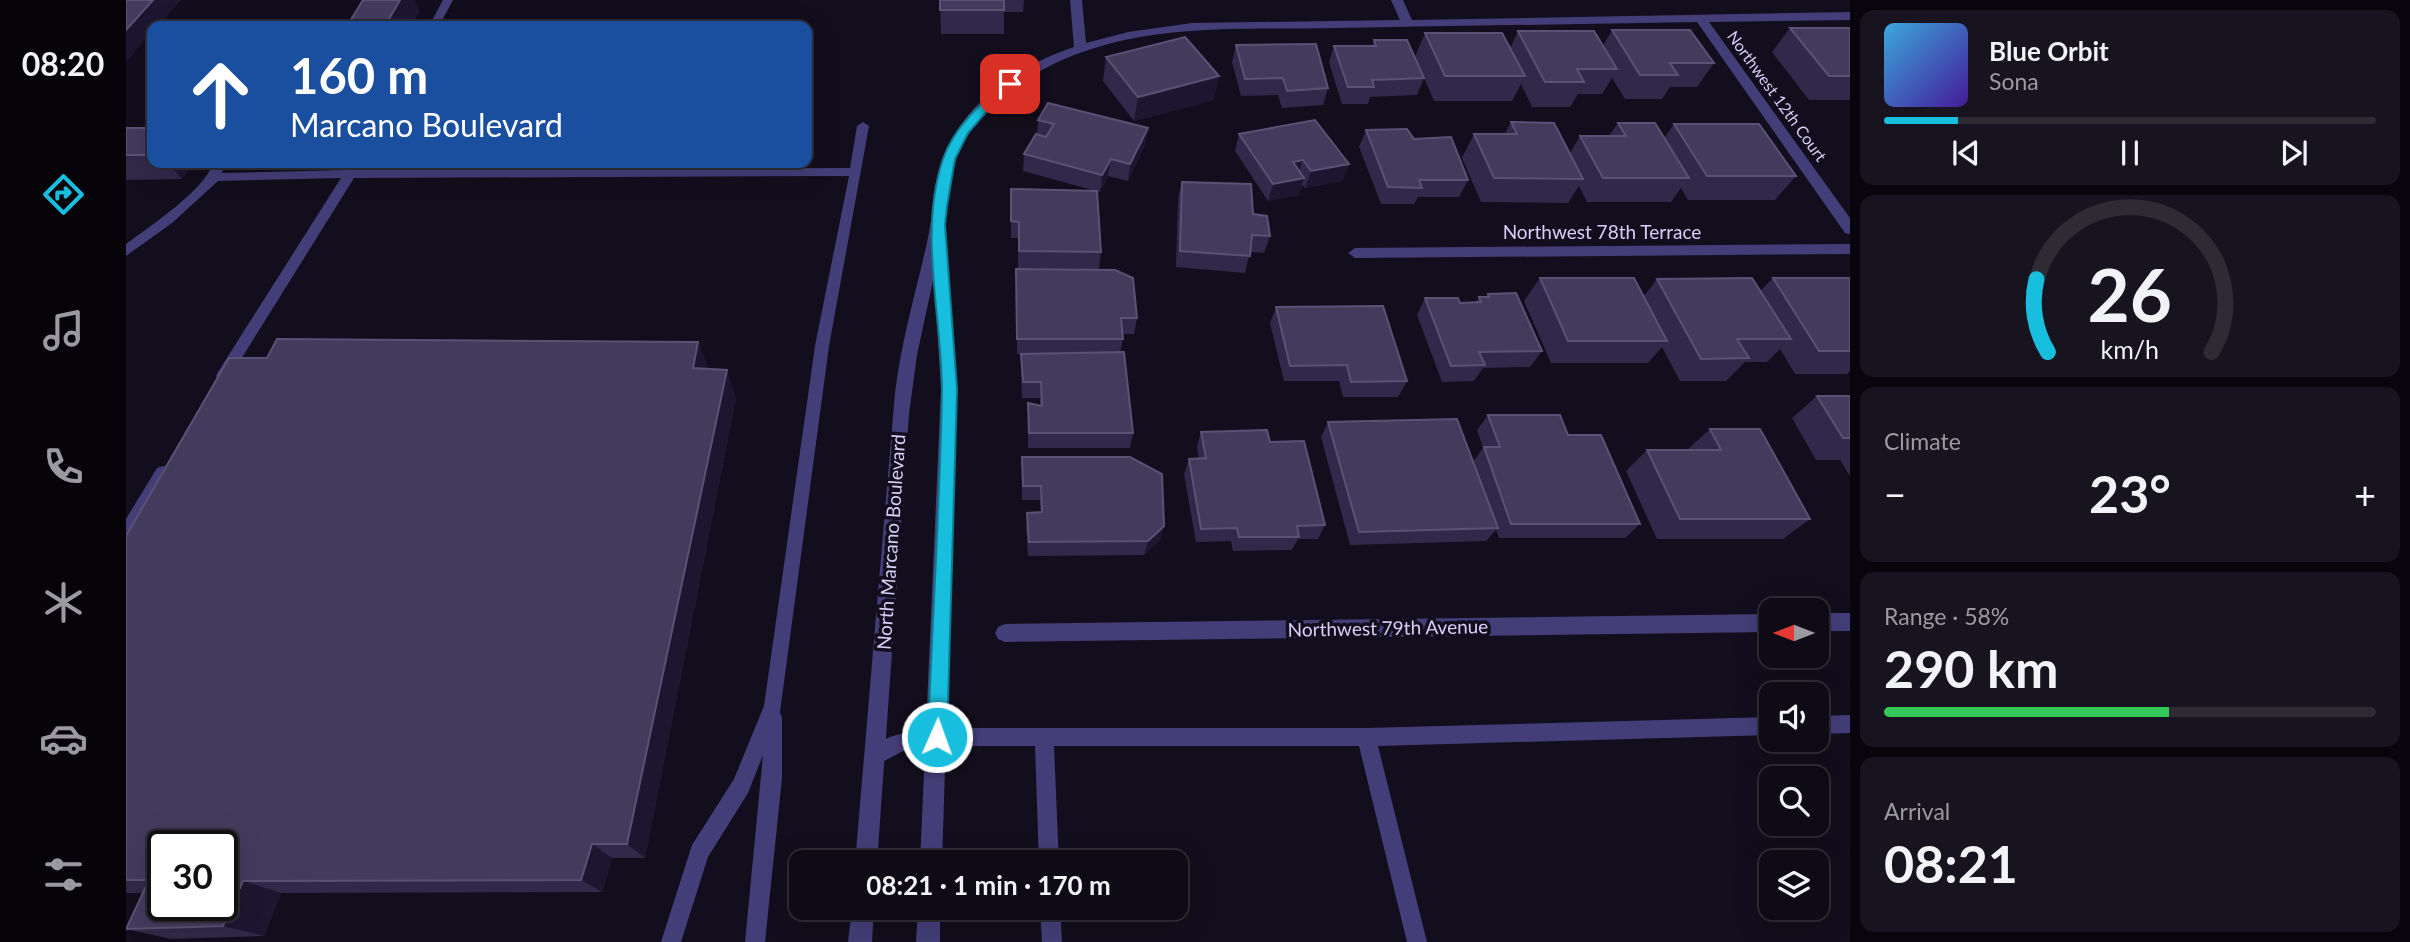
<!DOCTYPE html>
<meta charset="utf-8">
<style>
:root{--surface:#0e0a16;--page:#17131f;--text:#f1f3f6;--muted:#9b9aa1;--line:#2e2b35;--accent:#18bede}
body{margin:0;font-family:Lato,sans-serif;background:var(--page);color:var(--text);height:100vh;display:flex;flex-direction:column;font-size:26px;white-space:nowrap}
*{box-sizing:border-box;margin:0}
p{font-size:23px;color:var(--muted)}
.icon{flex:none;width:38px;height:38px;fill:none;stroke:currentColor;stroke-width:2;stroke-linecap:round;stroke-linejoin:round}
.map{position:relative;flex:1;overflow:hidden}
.details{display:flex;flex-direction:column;gap:10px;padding:10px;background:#08060c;width:560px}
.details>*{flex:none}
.banner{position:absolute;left:21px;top:21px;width:665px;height:147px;border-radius:14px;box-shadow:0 7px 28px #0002,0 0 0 2px var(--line);background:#1a4fa0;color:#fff;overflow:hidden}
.needle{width:46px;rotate:270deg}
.buttons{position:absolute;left:1633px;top:598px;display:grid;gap:14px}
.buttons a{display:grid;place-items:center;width:70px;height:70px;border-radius:14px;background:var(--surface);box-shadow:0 7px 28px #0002,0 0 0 2px var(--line);font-size:35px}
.speed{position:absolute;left:21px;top:830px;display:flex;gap:14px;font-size:35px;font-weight:700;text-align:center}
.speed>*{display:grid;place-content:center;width:91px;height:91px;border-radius:50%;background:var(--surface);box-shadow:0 7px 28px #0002,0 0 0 2px var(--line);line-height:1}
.speed .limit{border:4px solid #111;border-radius:10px;background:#fff;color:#111}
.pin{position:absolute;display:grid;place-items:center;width:60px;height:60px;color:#fff;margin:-30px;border-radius:14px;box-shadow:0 4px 10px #0006}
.me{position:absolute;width:77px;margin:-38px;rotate:2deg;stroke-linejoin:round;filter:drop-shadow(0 0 5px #0008)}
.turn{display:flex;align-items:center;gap:24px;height:147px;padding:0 28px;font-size:32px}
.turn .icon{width:91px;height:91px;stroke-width:2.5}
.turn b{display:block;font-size:49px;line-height:60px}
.big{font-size:52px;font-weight:700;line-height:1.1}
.details .tile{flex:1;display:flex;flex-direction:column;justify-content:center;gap:10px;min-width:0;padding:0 24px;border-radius:14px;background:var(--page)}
.details .dial{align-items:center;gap:0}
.dial svg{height:182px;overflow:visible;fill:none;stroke:var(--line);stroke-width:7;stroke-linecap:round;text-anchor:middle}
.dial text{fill:var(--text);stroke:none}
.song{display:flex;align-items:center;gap:21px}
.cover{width:84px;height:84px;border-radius:10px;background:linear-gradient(135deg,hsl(200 70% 55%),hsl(260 70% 35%))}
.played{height:7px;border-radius:4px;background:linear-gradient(90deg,var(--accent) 15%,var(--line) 15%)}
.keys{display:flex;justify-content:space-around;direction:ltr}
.heat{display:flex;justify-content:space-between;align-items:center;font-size:38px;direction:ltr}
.charge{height:10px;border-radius:5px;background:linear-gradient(90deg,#34c759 58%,var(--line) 0)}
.trip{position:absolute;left:663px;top:850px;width:399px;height:70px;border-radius:14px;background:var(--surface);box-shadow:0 7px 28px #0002,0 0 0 2px var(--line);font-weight:700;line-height:70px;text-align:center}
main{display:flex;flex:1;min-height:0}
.tabs{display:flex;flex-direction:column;width:126px;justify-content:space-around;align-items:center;background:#060409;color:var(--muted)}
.tabs .icon{width:49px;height:49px}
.tabs .selected{color:var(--accent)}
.tabs b{font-size:32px;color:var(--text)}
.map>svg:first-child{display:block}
</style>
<main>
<nav class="tabs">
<b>08:20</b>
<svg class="icon selected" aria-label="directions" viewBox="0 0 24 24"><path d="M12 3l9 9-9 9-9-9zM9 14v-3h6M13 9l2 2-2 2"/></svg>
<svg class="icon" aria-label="music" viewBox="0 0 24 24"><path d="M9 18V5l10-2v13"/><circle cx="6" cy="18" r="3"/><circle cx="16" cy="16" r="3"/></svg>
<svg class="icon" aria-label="phone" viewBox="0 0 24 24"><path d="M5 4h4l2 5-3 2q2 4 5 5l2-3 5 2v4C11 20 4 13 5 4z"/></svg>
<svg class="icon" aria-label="climate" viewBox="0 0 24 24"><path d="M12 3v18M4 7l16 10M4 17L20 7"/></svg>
<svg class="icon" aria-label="car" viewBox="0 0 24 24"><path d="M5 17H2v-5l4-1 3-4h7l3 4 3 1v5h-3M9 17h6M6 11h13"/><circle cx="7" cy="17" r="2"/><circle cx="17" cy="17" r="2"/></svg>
<svg class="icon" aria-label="filters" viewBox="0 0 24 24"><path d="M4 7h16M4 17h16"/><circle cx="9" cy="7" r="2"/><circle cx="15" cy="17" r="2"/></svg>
</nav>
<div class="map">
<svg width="1724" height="942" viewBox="0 0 1724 942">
<rect width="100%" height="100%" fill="#120e1d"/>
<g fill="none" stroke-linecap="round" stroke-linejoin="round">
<path fill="#443e78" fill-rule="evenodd" d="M317 0H327L313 26H303Z
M737 122 743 126 703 346 654 712 656 718V778L639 942H619L637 755 622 793 582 857 555 942H535L566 845 608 779 638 706 689 346 723 176 228 178 102 380H92L90 376 92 372 215 178 92 181 46 223 0 256V244C24 226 79 190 87 163H99L96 173 220 170 225 163H237L233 170 724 168 731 126Z
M37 466 43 468 45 473 43 478 6 538 0 540V519L31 468Z
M1724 715V733L1690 734V716Z
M1645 717V735L1252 746 1301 942H1281L1233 746H928L933 863H913L909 746H811L777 751 749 766 742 764 740 757C749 734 789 731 811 728H1240Z
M914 908H934L936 942H916Z"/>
<path fill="#443e78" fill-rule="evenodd" d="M944 0H956L960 43 1002 32 1066 23 1274 20 1265 0H1277L1286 20 1724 12V20L1583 22 1724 218V234L1719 233 1571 22C1451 24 1330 26 1210 28 1131 30 1048 24 972 47 921 62 874 90 843 134 821 165 824 206 816 242L821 246 831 389 816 863H794L815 389 808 276 791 355 783 414 751 863H729L769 393C775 343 789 295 800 247 807 217 808 186 818 158 836 103 896 64 948 47Z
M1724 244V254L1229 258 1222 253 1229 248Z
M1690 613H1724V631H1690Z
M1645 614V632L879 642 872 639 869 633 872 627 879 624Z
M726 908H748L746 942H722Z
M792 908H814V942H790Z"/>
</g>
<path fill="#312949" d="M814 0H898L897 12H878V34H815Z
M1664 28H1724V100H1683L1646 52Z
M1486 30 1588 63 1571 87H1544L1536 99H1499L1486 78 1476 94H1452L1444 107H1406L1395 84 1386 101H1308L1289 57 1299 33 1384 48 1392 31 1477 46Z
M1248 40 1298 78 1291 95 1244 97 1242 104H1216L1203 62 1208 46H1246Z
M1110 45 1202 88 1197 105 1156 108 1152 95 1115 96 1106 62Z
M980 57 1088 100 1008 121 977 81Z
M912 120 1022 128 1019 145 1002 181 982 176 974 192 971 191 975 252 973 269 892 268V238H885V189L970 191 897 171 898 154 911 135Z
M1385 122 1444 153 1454 136H1483L1492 123 1538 138 1548 124 1670 176 1649 200H1562L1555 188 1545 202H1461L1453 186 1442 203 1355 202 1336 158 1348 134H1379Z
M0 128H26V163H67L56 179 0 180Z
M1240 130 1288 139 1342 180 1333 197H1292L1288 204H1255L1233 147Z
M1113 134 1223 164 1216 181 1179 188 1176 185 1173 195 1142 201 1109 151Z
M1056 182 1127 214 1144 236 1138 253 1124 252 1119 273 1050 267 1052 198Z
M890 269 1011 318 1008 334H996L997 339 994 353 1007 433 1004 448H902V403L914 405V398H896L895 354H891Z
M1414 278 1518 296 1531 279 1634 291 1647 278H1724V371L1721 374H1669L1654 349 1641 362H1619L1600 381H1554L1536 347 1522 363H1425L1398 301Z
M1362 294 1416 351 1404 367 1357 368 1348 381 1316 382 1291 315 1299 298 1334 303 1350 302 1353 297H1360Z
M1150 307 1281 381 1272 397H1217L1213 381H1158L1144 323Z
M572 342 582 369 610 398 519 858H486L476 892 155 893 138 936 45 939 0 929 16 893H0V536Z
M1691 396H1724V476L1714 460H1690L1666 418Z
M1362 415 1442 435 1514 524 1499 538H1373L1370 530 1360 541 1224 545 1195 437 1202 422 1347 462 1357 448 1351 430Z
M1584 429 1684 519 1657 539H1531L1500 471 1521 450H1561Z
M1075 432 1144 442 1199 525 1192 539H1172L1166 550 1107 551 1105 541 1070 542 1058 474 1063 459H1073L1071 447Z
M896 457 1038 526 1034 540 1018 555 902 556 900 527 901 513 915 512 914 500H896Z"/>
<path fill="#1d1630" d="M27 0H55L32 26H26V32L0 62V30Z
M274 0H289L294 11 286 26H259Z
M1093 76 1088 100 1008 121 1012 97Z
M1022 128 1019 145 1002 181 1004 164Z
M985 159 982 176 974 192 976 175Z
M1177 160 1171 177 1167 162Z
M42 163H67L56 179Z
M1223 164 1216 181 1179 188 1185 171Z
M1178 178 1173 195 1142 201 1147 184Z
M572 342 583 371 567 368Z
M601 370 610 398 519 858 501 844Z
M1038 526 1034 540 1018 555 1022 541Z
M466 844 486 858 476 892 455 880Z
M117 881 155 893 138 936 97 926Z"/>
<path fill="#433b5c" stroke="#5a5275" stroke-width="2" fill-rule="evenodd" d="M0 0H27L0 30Z
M237 0H274L259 26H221Z
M814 0H878V10H814Z
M1664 28H1724V76H1703Z
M1486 30H1564L1588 63H1544L1552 75H1514Z
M1392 31H1468L1491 69H1451L1458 82H1419Z
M1299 33H1376L1399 76H1319Z
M1059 37 1093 76 1012 97 980 57Z
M1248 40H1281L1298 78 1246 80 1248 87H1222L1208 46H1250Z
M1190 44 1202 88 1161 91 1157 78 1119 79 1110 45Z
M922 103 1022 128 1004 164 985 159 976 175 898 154 910 134 920 137 928 124 912 120Z
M1189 120 1223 164 1185 171 1177 160 1167 162 1178 178 1147 184 1113 134Z
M1385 122 1428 123 1457 179 1368 178 1348 134H1391Z
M1492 123H1529L1563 178H1477L1454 136H1500Z
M1548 124H1633L1670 176H1581Z
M0 128H26V155H0Z
M1281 129 1288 139 1325 137 1342 180H1293L1296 188 1262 187 1240 130Z
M1056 182 1125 184 1127 214 1141 216 1144 236 1126 235 1124 256 1054 251Z
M885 189 971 191 975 252 893 251V222L885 221Z
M890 269 989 270 1007 278 1011 318H995L997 339H891Z
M1414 278H1508L1541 341H1442Z
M1626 278 1665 339H1611L1623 358 1575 359 1531 279Z
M1647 278H1724V351H1693Z
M1390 293 1416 351 1353 352 1359 365 1325 366 1299 298H1332L1334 303 1355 302 1353 297H1363L1362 294Z
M1257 306 1281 381 1225 382 1221 365 1164 366 1150 307Z
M151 339 572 342 567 368 601 370 501 844H466L455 880 117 881 97 926 0 929 23 880H0V536L103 358H141ZM37 845H96V905H37Z
M998 352 1007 433H903L902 403 916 406 915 382H897L895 354Z
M1691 396H1724V438H1717Z
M1362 415H1434L1442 435H1475L1514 524H1385L1358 447H1374Z
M1331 419 1372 528 1233 532 1202 422Z
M1584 429H1634L1684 519H1554L1521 450H1595Z
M1141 430 1144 442 1178 441 1199 525 1171 526 1173 537H1113L1111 528 1075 529 1063 459 1080 458 1075 432Z
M896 457H1004L1036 474 1038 526 1022 541 903 542 901 513 916 512 915 486H897Z"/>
<path fill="#18bede" stroke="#107c90" stroke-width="2" d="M880 82 890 84 862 110 842 133 829 159 821 206 819 225 831 389 821 737 818 743 811 746 804 743 802 737C806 622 814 506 816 391 816 316 792 233 817 159 828 127 855 103 880 82Z"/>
<g text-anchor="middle" stroke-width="7" stroke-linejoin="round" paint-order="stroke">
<g font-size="16" fill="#d7d0fa" stroke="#120e1d">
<text transform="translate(1651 96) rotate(54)" y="6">Northwest 12th Court</text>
</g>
<g font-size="19" fill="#d7d0fa" stroke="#120e1d">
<text x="1476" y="239">Northwest 78th Terrace</text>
<text transform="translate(765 542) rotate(-86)" y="7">North Marcano Boulevard</text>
<text transform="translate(1262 628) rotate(-1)" y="7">Northwest 79th Avenue</text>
</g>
</g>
</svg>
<div class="buttons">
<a><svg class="needle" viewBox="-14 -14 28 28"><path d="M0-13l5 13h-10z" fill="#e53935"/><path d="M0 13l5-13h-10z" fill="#9b9aa1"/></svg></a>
<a><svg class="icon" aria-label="sound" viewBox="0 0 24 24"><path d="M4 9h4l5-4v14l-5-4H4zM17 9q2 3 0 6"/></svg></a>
<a><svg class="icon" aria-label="search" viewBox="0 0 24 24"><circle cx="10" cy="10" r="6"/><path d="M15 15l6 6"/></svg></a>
<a><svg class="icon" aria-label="layers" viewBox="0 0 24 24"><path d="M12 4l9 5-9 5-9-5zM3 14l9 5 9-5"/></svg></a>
</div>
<div class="speed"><div class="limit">30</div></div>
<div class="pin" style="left:884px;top:84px;background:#d93025"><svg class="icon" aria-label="arrive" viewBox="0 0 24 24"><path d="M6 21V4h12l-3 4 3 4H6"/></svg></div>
<svg class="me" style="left:811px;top:737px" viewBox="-20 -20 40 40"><circle r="17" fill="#18bede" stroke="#fff" stroke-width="3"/><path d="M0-11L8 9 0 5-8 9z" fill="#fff"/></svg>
<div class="trip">08:21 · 1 min · 170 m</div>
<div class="banner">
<div class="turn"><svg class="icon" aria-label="ahead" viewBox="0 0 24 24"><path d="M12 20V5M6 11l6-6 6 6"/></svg><div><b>160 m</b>Marcano Boulevard</div></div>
</div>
</div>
<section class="details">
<div class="tile">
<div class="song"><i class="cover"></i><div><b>Blue Orbit</b><p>Sona</p></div></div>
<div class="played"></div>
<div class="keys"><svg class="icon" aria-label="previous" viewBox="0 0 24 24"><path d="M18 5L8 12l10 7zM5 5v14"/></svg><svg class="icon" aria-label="pause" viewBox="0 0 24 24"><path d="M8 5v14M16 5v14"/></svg><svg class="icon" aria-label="next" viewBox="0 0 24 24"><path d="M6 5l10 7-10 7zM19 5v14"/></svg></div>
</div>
<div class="tile dial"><svg viewBox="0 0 100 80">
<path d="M14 69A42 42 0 1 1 86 69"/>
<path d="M14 69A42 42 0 0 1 9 37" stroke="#18bede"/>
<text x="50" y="56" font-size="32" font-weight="700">26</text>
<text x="50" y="72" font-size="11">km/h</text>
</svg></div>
<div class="tile"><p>Climate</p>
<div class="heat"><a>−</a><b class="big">23°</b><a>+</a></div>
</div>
<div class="tile"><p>Range · 58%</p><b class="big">290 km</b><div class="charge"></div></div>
<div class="tile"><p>Arrival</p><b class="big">08:21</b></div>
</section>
</main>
